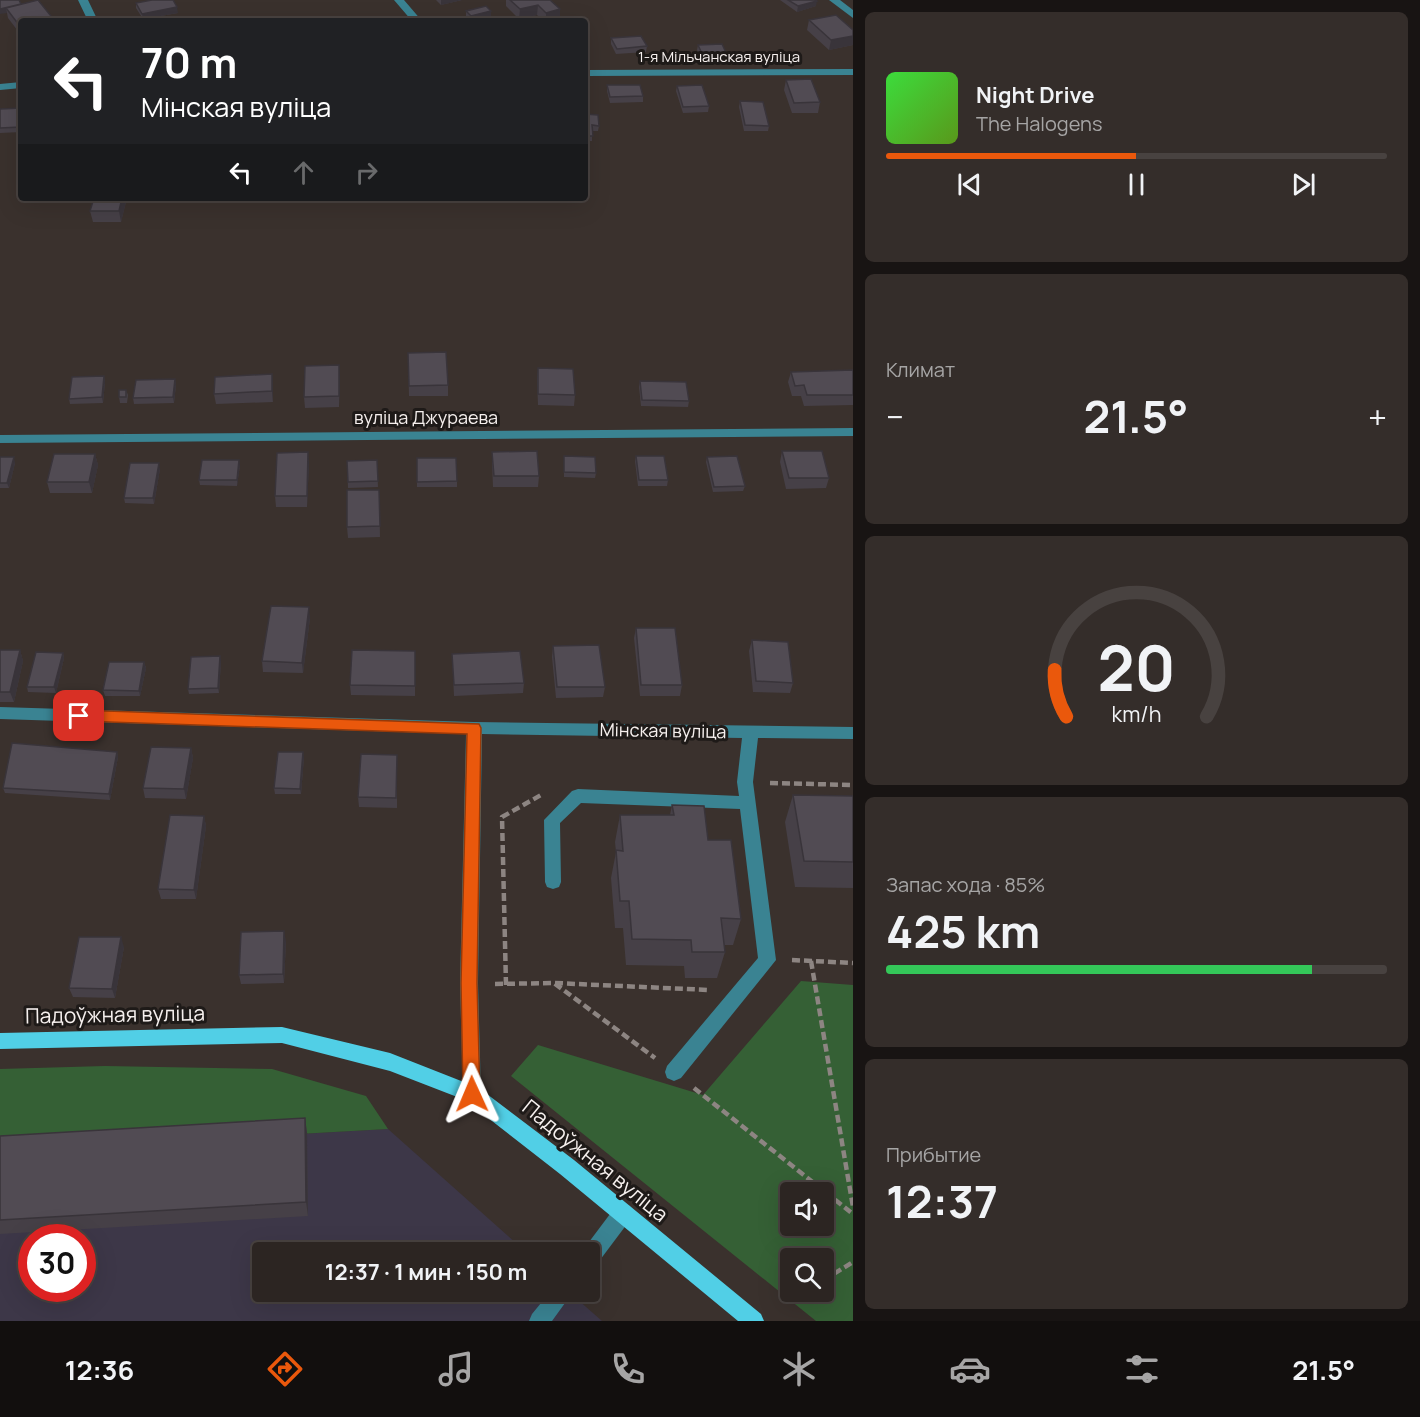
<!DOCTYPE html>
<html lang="ru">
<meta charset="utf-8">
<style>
:root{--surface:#2c2522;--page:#342d2a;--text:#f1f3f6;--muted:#a6a5a5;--line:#484240;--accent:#ea580c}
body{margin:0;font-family:Manrope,sans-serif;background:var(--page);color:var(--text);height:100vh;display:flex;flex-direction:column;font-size:22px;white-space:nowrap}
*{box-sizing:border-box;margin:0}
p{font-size:20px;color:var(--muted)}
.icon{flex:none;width:33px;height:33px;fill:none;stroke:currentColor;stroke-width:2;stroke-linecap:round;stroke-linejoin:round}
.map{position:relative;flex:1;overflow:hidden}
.panel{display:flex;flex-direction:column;gap:12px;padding:12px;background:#181413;width:567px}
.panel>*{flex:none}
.hud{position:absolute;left:18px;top:18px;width:570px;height:183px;border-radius:6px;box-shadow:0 6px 24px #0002,0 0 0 2px var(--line);background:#202124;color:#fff;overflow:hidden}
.buttons{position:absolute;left:780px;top:1182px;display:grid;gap:12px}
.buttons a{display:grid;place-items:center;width:54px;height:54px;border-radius:6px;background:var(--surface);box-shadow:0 6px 24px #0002,0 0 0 2px var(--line);font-size:30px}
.speed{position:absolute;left:18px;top:1224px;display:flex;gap:12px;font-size:30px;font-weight:700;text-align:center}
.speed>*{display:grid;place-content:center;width:78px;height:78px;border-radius:50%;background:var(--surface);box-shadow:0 6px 24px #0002,0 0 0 2px var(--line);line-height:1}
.speed .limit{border:9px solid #d22;background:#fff;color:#111}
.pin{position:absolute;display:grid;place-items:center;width:51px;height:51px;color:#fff;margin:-26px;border-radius:12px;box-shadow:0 3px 9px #0006}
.me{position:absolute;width:66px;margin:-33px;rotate:359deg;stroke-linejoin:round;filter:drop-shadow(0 0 4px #0008)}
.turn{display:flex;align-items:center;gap:21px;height:126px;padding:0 24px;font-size:27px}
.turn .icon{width:78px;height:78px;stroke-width:2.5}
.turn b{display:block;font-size:42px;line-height:51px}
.lanes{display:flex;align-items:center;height:57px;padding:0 24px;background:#0003;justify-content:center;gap:30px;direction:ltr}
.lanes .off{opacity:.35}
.big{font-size:45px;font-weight:700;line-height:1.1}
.panel .widget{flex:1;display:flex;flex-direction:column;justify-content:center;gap:9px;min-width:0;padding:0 21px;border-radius:9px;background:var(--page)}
.panel .dial{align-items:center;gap:0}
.dial svg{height:156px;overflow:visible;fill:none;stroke:var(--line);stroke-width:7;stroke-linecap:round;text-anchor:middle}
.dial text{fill:var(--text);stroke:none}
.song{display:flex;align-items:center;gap:18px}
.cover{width:72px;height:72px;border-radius:9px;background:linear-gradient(135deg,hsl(120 70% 55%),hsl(90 70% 35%))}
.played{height:6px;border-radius:3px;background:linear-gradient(90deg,var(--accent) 50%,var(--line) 50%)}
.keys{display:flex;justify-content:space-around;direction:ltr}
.heat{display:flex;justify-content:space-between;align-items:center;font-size:33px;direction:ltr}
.charge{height:9px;border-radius:4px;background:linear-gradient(90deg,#34c759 85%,var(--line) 0)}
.trip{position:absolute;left:252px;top:1242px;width:348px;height:60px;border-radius:6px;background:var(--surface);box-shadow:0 6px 24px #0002,0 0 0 2px var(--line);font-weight:700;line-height:60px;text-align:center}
.dock{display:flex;height:96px;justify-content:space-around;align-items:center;background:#120f0e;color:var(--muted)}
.dock .icon{width:42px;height:42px}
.dock .active{color:var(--accent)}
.dock b{font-size:27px;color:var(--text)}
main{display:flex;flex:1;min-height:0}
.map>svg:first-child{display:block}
</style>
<main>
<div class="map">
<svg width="853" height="1321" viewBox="0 0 853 1321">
<rect width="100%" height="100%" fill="#3a312d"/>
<path fill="#3d3748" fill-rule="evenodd" d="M388 1129 526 1252H262V1292H569L602 1321H0V1151ZM32 1238H82V1288H32Z"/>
<path fill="#356035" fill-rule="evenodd" d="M801 981 853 985V1321H816L511 1076 538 1045 703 1095ZM790 1192H824V1226H790ZM790 1258H824V1292H790Z
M105 1066 272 1069 366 1096 388 1129 0 1151V1069Z"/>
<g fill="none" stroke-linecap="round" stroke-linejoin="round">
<path stroke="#8d8582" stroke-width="4.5" stroke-dasharray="8 4" stroke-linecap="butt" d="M770 783 853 785
M792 960 853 963
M811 961 853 1207
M555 983 709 990
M495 984 554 983 655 1058
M506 985 502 817 541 795
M694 1088 853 1214
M824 1280 853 1262
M792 1300 805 1292"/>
<path fill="#3a8392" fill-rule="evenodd" d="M78 0H88L98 21H88Z
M394 0H404L422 21H412Z
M829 0H840L853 10V18Z
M853 69V75L585 76V70Z
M21 82V88L0 90V84Z
M853 428V436L0 443V435Z
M0 707 474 722 853 727V739L758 738 753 782 776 960 681 1078 674 1081 667 1078 665 1072 667 1066 758 958 740 809 581 803 560 823 561 882 559 887 553 889 547 887 545 882 544 820 572 791 578 789 739 796 737 782 742 738 482 734 478 983 481 1094 479 1100 472 1103 465 1100 463 1094 460 983 466 734 0 719Z
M623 1203 630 1206 633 1213 630 1220 597 1264 590 1267V1252H582L583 1250 616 1206Z
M550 1292H573L552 1321H529L532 1314Z"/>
<path fill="#51cfe6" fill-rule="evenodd" d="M282 1027 390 1053 479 1088 574 1160 761 1314 764 1321H738L560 1174 465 1100 390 1071 282 1043 0 1049V1033Z"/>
</g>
<path fill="#464047" d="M0 0 21 21V35L8 18 7 13Z
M436 0H462L441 5Z
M506 0H550L560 9V19L553 21H544L537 15 519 19 506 6Z
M780 0H816V6L797 12Z
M136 3 178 13 143 19 136 8Z
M466 11 491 16 471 21 466 16Z
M809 20 853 30V45L829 50 807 30Z
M611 38 647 46 646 52 616 54 611 44Z
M698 45 728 57 727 62 703 63 697 50Z
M786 80 820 102 818 113H792L784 90Z
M607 85 643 96V102L610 103 607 91Z
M677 86 709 106 708 112 683 113 676 91Z
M740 101 769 126 768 131H744L739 107Z
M21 108V132L0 133V109Z
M585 114 599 126 598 131H592V141H585Z
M94 198H127L121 222H93L90 211Z
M408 353 448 385V396H409Z
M538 368 575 395 574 406 538 405 537 379Z
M853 370V405L804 406 801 396H792L788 382 791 372Z
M272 374 273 402 216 404 214 394Z
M104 376 105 382 103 403 70 404 69 399Z
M340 376 339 407 305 408 304 397Z
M175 379 176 385 174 403 134 404 133 398Z
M640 381 689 401 688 407 641 406 639 387Z
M126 390 128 395 127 403H120L119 397Z
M782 451 829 478 826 488 786 489 780 462Z
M492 452 539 476 538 487H493L492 462Z
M95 454 98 465 92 493H50L47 482Z
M564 456 596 473 595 478 564 477Z
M636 456 668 480 667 486H638L635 461Z
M0 457 15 463 9 488H0Z
M707 457 745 486 743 491 713 492 706 462Z
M417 458 457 481V487H417Z
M377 460 378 487 348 488 347 461Z
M309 463 307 507H276L275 496Z
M240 465 237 486 200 485 199 480Z
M160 469 154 504 125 503 124 498Z
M379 490 380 537 348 538 347 527Z
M310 618 303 673 263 672 262 661Z
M636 628 682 685 680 696H640L634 638Z
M752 640 793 683 790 693 753 692 749 651Z
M553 646 605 687 603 697 556 698 552 657Z
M0 650H20L23 661 14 702H0Z
M415 651V696L351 695 350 685Z
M63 653 64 658 56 693 28 692 27 687Z
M452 654 524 683 523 693 454 696Z
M221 661 219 693 189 694 188 689Z
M144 662 146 668 140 696H105L103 690Z
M191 748 193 758 186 799 145 798 143 788Z
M117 752 118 757 110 800 5 793 3 788Z
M397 755V808L359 807 358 797Z
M304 757 301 794H275L274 788Z
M793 795 853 796V888L795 887 785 822Z
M672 805 708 840 741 919 733 945H724L725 952 717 978H685L684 966 626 965 623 928H615L611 878 616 852 615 842 620 815H670Z
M204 816 206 826 196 899H161L158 889Z
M286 941 284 983 241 984 239 975Z
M124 947 115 998 73 997 69 988Z
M305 1118 307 1133 308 1216 0 1234V1136Z"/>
<path fill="#39343a" d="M441 0H462L441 5Z
M817 1 816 6 797 12 798 6Z
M21 4 6 8 7 13 0 14V9Z
M538 5 537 15 519 19 520 9Z
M177 7 178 13 143 19 142 14Z
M560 9V19L553 21H546V13Z
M491 11V16L471 21V16Z
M51 16 52 21H33Z
M21 24V35L19 25Z
M853 36V45L829 50 831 40Z
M122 198H127L121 222 119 211Z
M339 365 340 376 339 407Z
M272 374 273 385V402L272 391Z
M104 376 105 382 103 403 102 397Z
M175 379 176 385 174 403 173 397Z
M308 452 309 463 307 507V496Z
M95 454 98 465 92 493 89 482Z
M14 457 15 463 9 488 7 483Z
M239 460 240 465 237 486V480Z
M159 463 160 469 154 504 153 498Z
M309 607 310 618 303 673 302 663Z
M20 650 23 661 14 702 10 692Z
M63 653 64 658 56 693 54 687Z
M220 656 221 661 219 693 218 688Z
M144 662 146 668 140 696 139 691Z
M191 748 193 758 186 799 184 789Z
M117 752 118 757 110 800 109 794Z
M303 752 304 757 301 794 300 789Z
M204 816 206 826 196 899 194 890Z
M284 931 286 941 284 983 283 974Z
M121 937 124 947 115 998 112 989Z
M305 1118 307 1133 308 1216 306 1202Z"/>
<path fill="#514b53" stroke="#39343a" stroke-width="1.5" d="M0 0H19L21 4 0 9Z
M38 0 51 16 33 21H21V24L19 25 6 8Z
M152 0H173L177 7 142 14 136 3Z
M510 0H550L560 9 546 13 538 5 520 9Z
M788 0H816L817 1 798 6Z
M486 6 491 11 471 16 466 11Z
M836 15 853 30V36L831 40 809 20Z
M171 17 174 21H151Z
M641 36 647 46 617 49 611 38Z
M722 44 728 57 704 58 698 45Z
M811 79 820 102 794 103 786 80Z
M607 85H640L643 96 610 97Z
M702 85 709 106 683 107 677 86Z
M740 101 763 102 769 126 745 125Z
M21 108V127L0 128V109Z
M585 114 598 115 599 126 592 125 593 136H585Z
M94 198H122L119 211H90Z
M446 352 448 385 409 386 408 353Z
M339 365V396L304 397 305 366Z
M538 368 573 369 575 395 538 394Z
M853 370V395H807L804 385 795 386 791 372Z
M272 374V391L214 394 215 377Z
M104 376 102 397 69 399 72 377Z
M175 379 173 397 133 398 136 380Z
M640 381 686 382 689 401 642 400Z
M119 390H126V397H119Z
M537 451 539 476H494L492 452Z
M782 451H822L829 478H789Z
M308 452 307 496H275L277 453Z
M54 454H95L89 482H47Z
M564 456 595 457 596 473 564 472Z
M636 456H664L668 480H639Z
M737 456 745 486 714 487 707 457Z
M0 457H14L7 483H0Z
M417 458H456L457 481 417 482Z
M202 460H239L237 480H199Z
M377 460 378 481 348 482 347 461Z
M130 463H159L153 498H124Z
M347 490H379L380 526 347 527Z
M271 606 309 607 302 663 262 661Z
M636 628H675L682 685H641Z
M752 640 788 642 793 683 756 681Z
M599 645 605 687H557L553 646Z
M0 650H20L10 692H0Z
M352 650 415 651V686L350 685Z
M520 651 524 683 454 685 452 654Z
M36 652 63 653 54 687H27Z
M220 656 218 688 188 689 191 657Z
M109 662H144L139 691 103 690Z
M12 743 117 752 109 794 3 788Z
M151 747 191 748 184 789 143 788Z
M278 752H303L300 789 274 788Z
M361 754 397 755 396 798 358 797Z
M793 795 853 796V862L804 861Z
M672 805 704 806 708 840H731L741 919 721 918 725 952H692L691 940 632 939 629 901H620L616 850 623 851 620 815H674Z
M170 815 204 816 194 890 158 889Z
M284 931 283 974 239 975 241 932Z
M79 937H121L112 989 69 988Z
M305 1118 306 1202 0 1220V1136Z"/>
<path fill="#ea580c" stroke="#983908" stroke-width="1.5" d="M79 710 479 724 481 728 477 983 480 1094 478 1100 472 1102 466 1100 463 1094 461 983 467 734 79 721 74 720 72 716 74 712Z"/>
<g text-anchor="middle" stroke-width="6" stroke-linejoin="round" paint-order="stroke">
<g font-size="15" fill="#f6f0ee" stroke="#1e1a18">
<text x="719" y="62">1-я Мільчанская вуліца</text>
</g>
<g font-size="18" fill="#f6f0ee" stroke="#1e1a18">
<text x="426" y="424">вуліца Джураева</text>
<text transform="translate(663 731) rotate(1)" y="6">Мінская вуліца</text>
</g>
<g font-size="21" fill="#f6f0ee" stroke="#1e1a18">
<text transform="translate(115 1015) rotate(-1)" y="7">Падоўжная вуліца</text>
<text transform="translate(595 1161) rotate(39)" y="7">Падоўжная вуліца</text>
</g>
</g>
</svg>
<div class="buttons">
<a><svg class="icon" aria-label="sound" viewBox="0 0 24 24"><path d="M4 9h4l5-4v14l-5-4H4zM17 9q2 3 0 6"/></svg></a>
<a><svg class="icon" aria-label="search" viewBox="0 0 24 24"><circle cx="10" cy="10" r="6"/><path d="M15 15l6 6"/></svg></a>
</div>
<div class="speed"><div class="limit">30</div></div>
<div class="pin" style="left:79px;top:716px;background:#d93025"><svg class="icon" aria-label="arrive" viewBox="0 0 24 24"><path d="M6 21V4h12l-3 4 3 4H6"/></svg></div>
<svg class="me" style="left:472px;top:1094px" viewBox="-20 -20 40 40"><path d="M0-17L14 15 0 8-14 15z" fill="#ea580c" stroke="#fff" stroke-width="4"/></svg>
<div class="trip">12:37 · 1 мин · 150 m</div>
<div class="hud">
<div class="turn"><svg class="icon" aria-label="left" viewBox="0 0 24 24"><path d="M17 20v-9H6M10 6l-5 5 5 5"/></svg><div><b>70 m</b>Мінская вуліца</div></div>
<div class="lanes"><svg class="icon" aria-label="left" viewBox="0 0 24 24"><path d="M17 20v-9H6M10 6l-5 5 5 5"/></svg><svg class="icon off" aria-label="ahead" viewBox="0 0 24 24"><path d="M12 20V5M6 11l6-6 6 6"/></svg><svg class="icon off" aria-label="right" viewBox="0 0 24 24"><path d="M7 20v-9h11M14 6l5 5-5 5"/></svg></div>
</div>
</div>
<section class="panel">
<div class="widget">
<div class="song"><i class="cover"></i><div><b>Night Drive</b><p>The Halogens</p></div></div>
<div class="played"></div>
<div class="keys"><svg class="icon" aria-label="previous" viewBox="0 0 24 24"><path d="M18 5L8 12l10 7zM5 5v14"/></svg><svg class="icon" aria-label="pause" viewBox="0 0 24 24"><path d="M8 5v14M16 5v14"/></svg><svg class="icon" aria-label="next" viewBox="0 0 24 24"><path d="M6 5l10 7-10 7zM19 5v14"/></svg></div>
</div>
<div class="widget"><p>Климат</p>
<div class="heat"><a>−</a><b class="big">21.5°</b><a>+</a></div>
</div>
<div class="widget dial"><svg viewBox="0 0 100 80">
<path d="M14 69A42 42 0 1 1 86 69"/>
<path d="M14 69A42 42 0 0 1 8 45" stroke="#ea580c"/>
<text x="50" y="56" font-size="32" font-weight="700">20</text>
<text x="50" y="72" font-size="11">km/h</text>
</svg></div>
<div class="widget"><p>Запас хода · 85%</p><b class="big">425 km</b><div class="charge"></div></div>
<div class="widget"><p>Прибытие</p><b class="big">12:37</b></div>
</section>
</main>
<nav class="dock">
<b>12:36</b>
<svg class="icon active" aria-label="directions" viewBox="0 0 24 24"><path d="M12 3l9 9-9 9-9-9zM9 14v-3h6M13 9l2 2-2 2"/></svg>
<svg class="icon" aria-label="music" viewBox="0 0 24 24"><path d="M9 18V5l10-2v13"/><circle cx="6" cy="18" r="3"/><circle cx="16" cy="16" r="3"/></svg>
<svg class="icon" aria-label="phone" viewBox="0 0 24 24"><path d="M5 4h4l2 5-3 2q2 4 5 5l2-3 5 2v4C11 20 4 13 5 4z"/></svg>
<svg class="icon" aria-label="climate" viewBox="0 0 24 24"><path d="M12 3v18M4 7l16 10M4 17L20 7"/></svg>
<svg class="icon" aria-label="car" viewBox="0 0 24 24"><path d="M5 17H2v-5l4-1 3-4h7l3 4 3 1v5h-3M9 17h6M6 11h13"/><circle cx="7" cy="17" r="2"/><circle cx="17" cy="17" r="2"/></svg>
<svg class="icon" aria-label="filters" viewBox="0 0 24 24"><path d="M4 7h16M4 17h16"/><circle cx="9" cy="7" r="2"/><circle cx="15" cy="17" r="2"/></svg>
<b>21.5°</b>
</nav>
